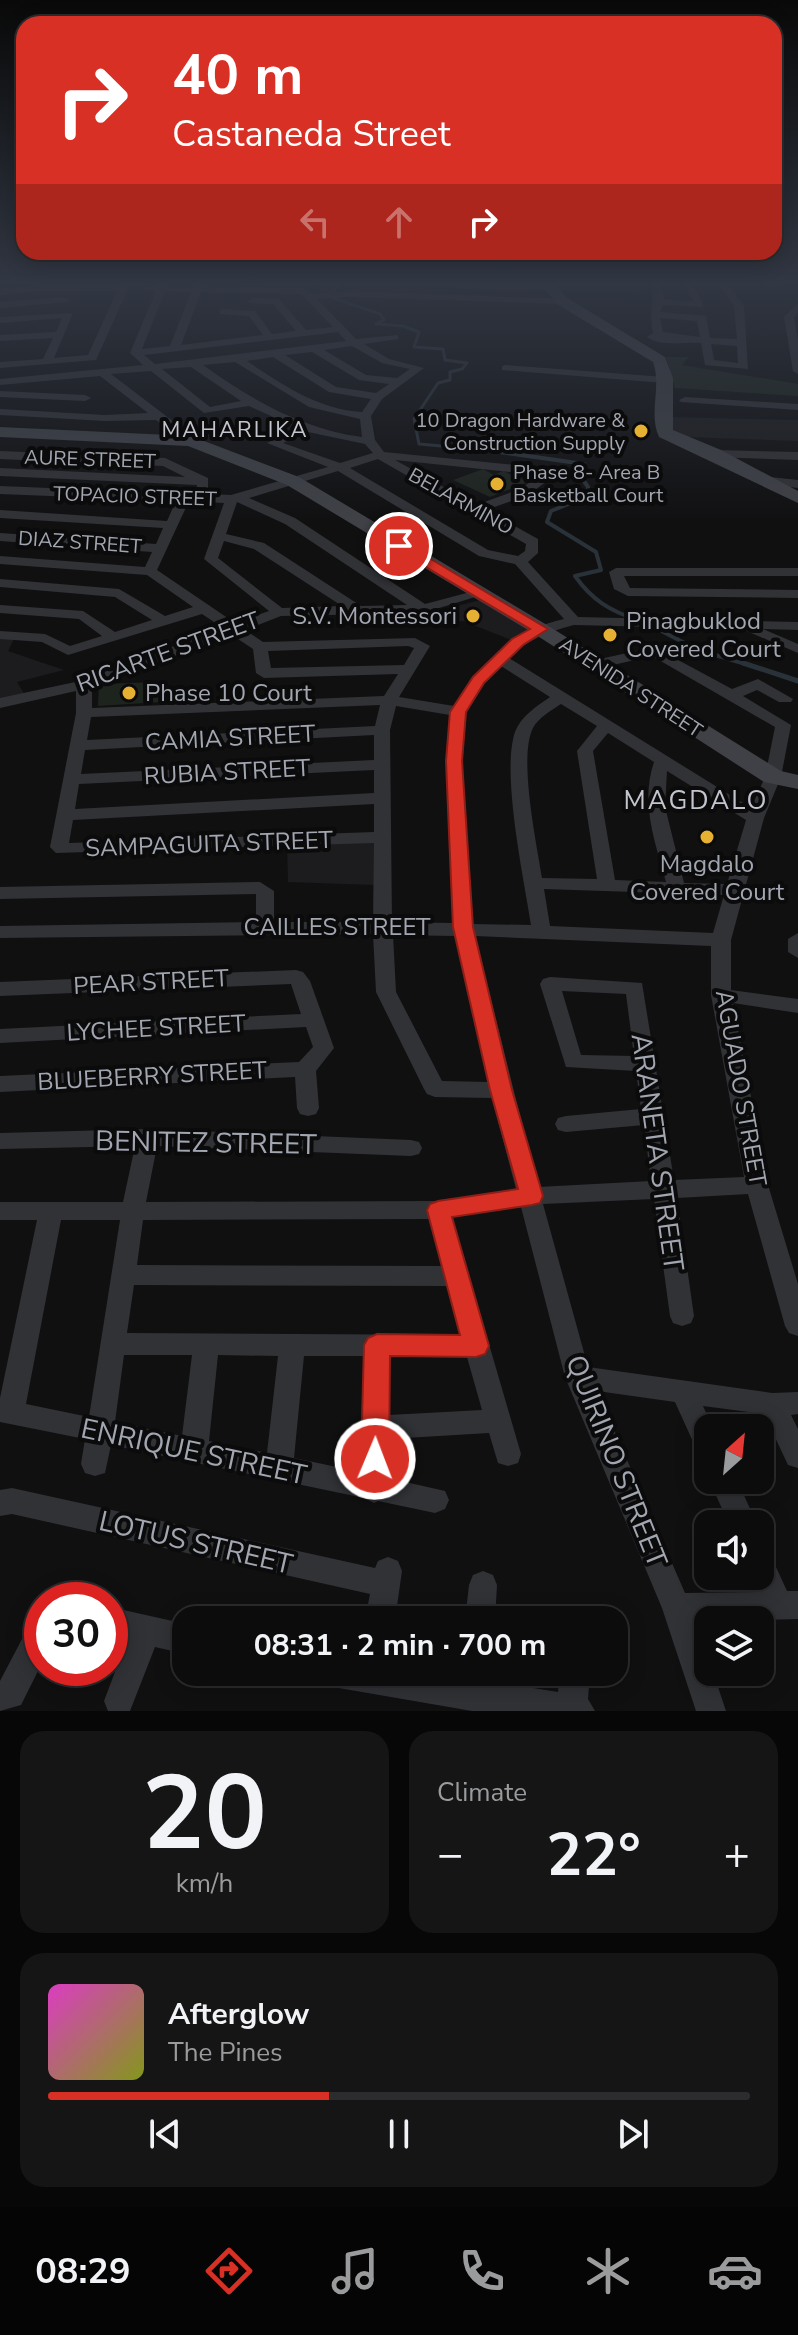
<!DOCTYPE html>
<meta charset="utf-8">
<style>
:root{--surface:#0c0c0d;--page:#151516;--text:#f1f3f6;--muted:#9a9b9d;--line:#2c2c2e;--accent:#d93025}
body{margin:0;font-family:"Nunito Sans",sans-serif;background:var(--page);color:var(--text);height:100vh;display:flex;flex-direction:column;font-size:30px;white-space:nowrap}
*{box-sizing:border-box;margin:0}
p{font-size:26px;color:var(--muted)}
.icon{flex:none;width:44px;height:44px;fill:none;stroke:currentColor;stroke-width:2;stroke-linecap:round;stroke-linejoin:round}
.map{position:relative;height:1711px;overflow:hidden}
.drawer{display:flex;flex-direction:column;gap:20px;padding:20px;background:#070707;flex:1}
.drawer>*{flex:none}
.hud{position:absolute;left:16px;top:16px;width:766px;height:244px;border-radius:24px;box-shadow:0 4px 20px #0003,0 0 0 2px var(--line);background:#d93025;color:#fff;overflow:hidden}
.needle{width:52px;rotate:27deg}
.buttons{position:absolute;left:694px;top:1414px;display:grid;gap:16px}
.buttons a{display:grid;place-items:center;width:80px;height:80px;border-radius:16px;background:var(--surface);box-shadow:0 4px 20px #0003,0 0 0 2px var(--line);font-size:40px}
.speed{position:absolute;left:24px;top:1582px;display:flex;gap:16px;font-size:40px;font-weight:700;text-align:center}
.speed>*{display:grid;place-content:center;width:104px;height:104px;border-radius:50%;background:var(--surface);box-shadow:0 4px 20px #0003,0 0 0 2px var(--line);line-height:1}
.speed .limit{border:12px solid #d22;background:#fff;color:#111}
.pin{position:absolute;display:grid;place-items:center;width:68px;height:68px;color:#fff;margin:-34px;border:4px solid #fff;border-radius:50%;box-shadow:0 2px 8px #0007}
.me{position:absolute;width:88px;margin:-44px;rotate:1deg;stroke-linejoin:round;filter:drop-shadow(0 0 6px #0008)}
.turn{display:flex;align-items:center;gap:28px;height:168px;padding:0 24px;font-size:36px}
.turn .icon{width:104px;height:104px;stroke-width:2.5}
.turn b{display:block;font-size:56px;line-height:68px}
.lanes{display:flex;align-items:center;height:76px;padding:0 24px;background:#0003;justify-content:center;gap:40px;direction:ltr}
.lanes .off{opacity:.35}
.big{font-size:60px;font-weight:700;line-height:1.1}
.drawer .widget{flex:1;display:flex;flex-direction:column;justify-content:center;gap:12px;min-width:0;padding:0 28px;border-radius:24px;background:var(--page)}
.drawer .dial{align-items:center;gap:0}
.dial b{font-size:104px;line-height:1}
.song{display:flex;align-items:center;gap:24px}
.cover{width:96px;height:96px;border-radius:12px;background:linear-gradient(135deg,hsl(310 70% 55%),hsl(70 70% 35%))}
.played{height:8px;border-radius:4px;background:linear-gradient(90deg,var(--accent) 40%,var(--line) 40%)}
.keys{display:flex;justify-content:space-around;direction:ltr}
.heat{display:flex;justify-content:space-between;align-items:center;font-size:44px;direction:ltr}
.drawer .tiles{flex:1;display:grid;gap:20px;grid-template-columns:1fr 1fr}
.widget:last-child{grid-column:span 2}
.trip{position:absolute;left:172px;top:1606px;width:456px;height:80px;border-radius:24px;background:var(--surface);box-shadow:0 4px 20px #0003,0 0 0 2px var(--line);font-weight:700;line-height:80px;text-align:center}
.tab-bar{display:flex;height:128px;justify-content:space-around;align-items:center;background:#050505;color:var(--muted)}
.tab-bar .icon{width:56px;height:56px}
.tab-bar .active{color:var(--accent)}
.tab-bar b{font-size:36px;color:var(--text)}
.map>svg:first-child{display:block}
</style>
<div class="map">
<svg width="798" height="1711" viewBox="0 0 798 1711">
<rect width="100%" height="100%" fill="#101011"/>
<path fill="#1c1c1e" d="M556 282H641V293L562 291Z
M668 417 798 420V441L684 437 672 429Z
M481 600 532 632 514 641 463 621 444 623 437 611Z
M0 638 14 639 8 651 64 670 17 682 25 695 0 701Z
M375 841 374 885 288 882 287 845Z"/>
<path fill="#1d241e" d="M666 357H689L682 365 798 384V396L675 388Z
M483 469 494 475 503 471 528 482 490 497 453 480Z
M159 682 161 702 98 706 99 684Z"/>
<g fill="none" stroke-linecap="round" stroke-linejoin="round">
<path stroke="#2a3239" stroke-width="3" d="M317 282 338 286 330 294 333 298 380 314 384 320 376 324 403 326 419 332 414 347 443 349 445 360 467 363 462 369 450 372V380L438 383 414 419 419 444 509 452"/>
<path stroke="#2a3239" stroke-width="4" d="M486 450 584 464 579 474 588 487V496L551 511 547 522 596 552 601 570 575 576C592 600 610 611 638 620
M648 624 698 650 749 665"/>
<path stroke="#2a3239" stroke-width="5" d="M743 663 798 681"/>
<path fill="#313236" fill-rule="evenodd" d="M121 282H131L96 360 0 368V362L43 359 53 338 0 341V335L56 332 62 318 0 323V317L73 313 54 358 88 355 117 291H35L0 295V289L35 285H120Z
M159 282H169L167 286H194L195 282H205L203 286 304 288 312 294 350 291 565 299V303L562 304 350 297 317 299 356 339 398 335V339L364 344 389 359 424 368 382 399 371 416 375 440 384 452 555 469V475L528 495 486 510 538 539V553L528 562 578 617 798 622V630L763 629 798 644V653L742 629 574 625C549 631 527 640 509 658L751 808 765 777 775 727 652 656 596 669 588 664 591 661 654 647 732 689 758 679 793 699 791 702H779L757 690 743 696 791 725 781 777 764 818 731 940V990L798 999V1013L733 1003 768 1185 798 1284V1336L789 1333 785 1326 748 1194 677 1198 694 1316 691 1323 682 1326 673 1323 670 1316 654 1199 543 1204 588 1367 772 1393 798 1392V1414L791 1415 798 1429V1468L788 1465 764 1414 703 1406 713 1428H708V1458L699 1455 675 1402 597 1391 685 1593 758 1592 751 1576H760V1550L770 1554 787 1591H798V1619L696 1622 708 1657V1672H713L726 1711H696L662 1608 565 1377 521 1207 452 1217 521 1454 518 1463 508 1466 498 1463 489 1433 388 1439V1478L445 1491 449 1500 445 1509 435 1513 378 1501 374 1503 364 1498 111 1445 105 1473 95 1476 85 1473 81 1464 85 1439 0 1422V1398L37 1220H0V1202H123L135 1146 0 1149V1133L148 1129 411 1140 419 1142 422 1148 419 1154 411 1156 157 1146 146 1202 438 1201 516 1189 492 1098 435 1097 427 1094 424 1089 376 992 373 934 0 938V926L256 922V894L0 899V887L260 882 274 891V922H373L374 843 56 853 50 847 76 713V691L0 708V698L80 681 223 628 202 614 68 655 42 642 0 639V631L45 634 70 646 102 636 79 619 0 613V605L83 611 115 632 152 620 115 597 0 587V579L119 589 165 616 193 607 147 575 0 564V556L145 567 152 552 0 541V533L156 544 163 528 0 518V510L167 521 176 501 0 494V486L196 494 197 485 0 476V468L185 477 163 466 0 459V451L165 458 208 478V494L231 495 328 467 267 443 297 428 249 406 204 413 151 371 111 374 195 438V444H187L156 420 105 421 0 415V409L105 415 148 413 100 376 0 385V379L143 365 130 353 156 291 139 288 158 285ZM165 291 191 292 170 346 142 349ZM201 292 301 294 333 327 306 330 279 299 253 298 248 301 250 303 273 304 296 331 272 334 255 311 223 309 220 310V314L249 316 263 335 181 345ZM338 332 346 341 155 364 144 355ZM352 346 382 363 410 369 397 378 366 375 324 350ZM312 352 359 380 389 384 376 393 336 387 285 355ZM273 357 329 392 371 399 362 412C317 409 283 385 247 361ZM235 362 309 407 360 419 362 437C302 429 252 400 203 365ZM191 367 241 401 210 407 162 369ZM308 432 365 444 373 453 340 463 283 443ZM378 459 526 544 525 551 518 556 488 550 350 468ZM395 460 540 475 520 489 476 505ZM338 471 479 556 515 564 564 619C513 630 481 664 454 706L399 697 430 646 415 638 263 642 245 630 281 616 423 613 485 594 478 590 425 604 295 518 249 498ZM189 501 224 503 204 559 269 611 235 623 157 570ZM237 502 285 524 407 605 361 606 264 543 226 534ZM224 541 254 549 342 606 282 608 218 558ZM232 635 253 649 256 673 264 678 398 674 384 696 92 708V687ZM408 646 414 648 404 665 271 668 268 651ZM501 666 550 697C537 706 521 716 515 732 501 773 524 879 531 925L472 924 462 761 466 712 484 683ZM561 704 597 726 577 751 597 879 542 878C537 845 518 757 533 728 538 718 552 710 561 704ZM380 705 375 726 87 740 91 717ZM396 706 450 715 446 761 453 923 392 922 390 730ZM608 733 654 762C640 803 655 842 666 882L615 880 593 751ZM374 735V760L81 774 85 750ZM374 770V793L75 809 79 784ZM667 771 746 820 727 884 684 883 665 807ZM374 804V832L69 843 73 820ZM544 889 724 895 713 933 550 926ZM393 935 455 936 488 1082 442 1081 396 992ZM475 936 711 946V995L744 1177 674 1180 642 983 550 977 543 979 540 984 566 1067 636 1071 641 1109 566 1116 558 1118 555 1124 558 1130 566 1132 644 1125 651 1181 538 1187ZM562 991 626 994 634 1056 581 1055ZM429 1219 442 1266 137 1265 143 1220ZM61 1220H120L89 1417 26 1404ZM134 1285 448 1286 461 1335 127 1333ZM124 1355H192L182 1436 115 1422ZM218 1355 278 1356 267 1453 209 1441ZM304 1356H364L361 1472 294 1458ZM390 1356 467 1357 482 1410 389 1415Z
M652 282H662L664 299 694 302 682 282H692L704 307 663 305 660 312 706 316 710 338 737 339 734 306 717 282H726L744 306 748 369 705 365 701 343C683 342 661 347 647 337L653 333C649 314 654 301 652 282ZM660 318 697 321 700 337 663 332ZM711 344 737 346 738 363 714 360Z
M769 282H793L770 288 765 285Z
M460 284H549L554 287 549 290 457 289V285Z
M65 297 70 300 68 302 0 308V302Z
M798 303V312L794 317 798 340V374L793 371 784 317Z
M506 365 665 377 670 380 665 383 502 370V366Z
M0 391 85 395 91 398 85 401 0 397Z
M685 397 798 404V410L681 402 679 400Z
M715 450 798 452V460L711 457 709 454Z
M770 477 798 480V488L766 484V478Z
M616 568H798V576H624L630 588 798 590V598L628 596 614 589 609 572Z
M798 933V958L788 952V939Z
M296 970 303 972 310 981 334 1048 316 1071 319 1108 316 1114 308 1116 300 1114 297 1108 295 1077 0 1092V1076L299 1062 313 1047 306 1027 0 1043V1029L301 1014 291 984 0 996V982Z
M709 1480H737L757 1524H729Z
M12 1488 375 1568 378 1561 388 1557 398 1561 402 1571 395 1620H365L370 1594 12 1514 0 1516V1490Z
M483 1571 493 1575 497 1585 495 1620H465L469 1585 473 1575Z
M110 1607 186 1624V1654L155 1647 130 1711H108L104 1701 127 1640 110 1637Z
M42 1615V1663L21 1705 0 1711V1681L32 1620Z
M318 1672H429L459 1677 460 1672H490L489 1681 558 1692 560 1672H590L588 1699 595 1711H472L333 1687 322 1683Z"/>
<path fill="#3f4146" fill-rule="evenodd" d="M539 282H554L567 298 665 357 673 378V430L721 450 798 491V503L659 437C648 413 662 387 653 362L557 304Z
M0 427 191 436 299 477 547 625 781 771 798 775V789L764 782 533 633 287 485 188 446 0 437Z"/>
</g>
<linearGradient id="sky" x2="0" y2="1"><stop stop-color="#090909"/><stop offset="0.54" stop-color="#313743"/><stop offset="1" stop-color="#313743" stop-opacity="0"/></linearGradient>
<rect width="798" height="522" fill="url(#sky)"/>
<path fill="#d93025" stroke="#8d1f18" stroke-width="2" d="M394 543H404L548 629 523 645 484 683 466 712 462 761 473 927 512 1090 543 1196 540 1203 532 1205 452 1217 489 1346 485 1354 476 1357 390 1356 389 1459 385 1468 375 1471 365 1468 361 1459 364 1345 368 1338 377 1334 460 1335 427 1210 430 1204 438 1201 518 1189 490 1090 453 927 446 761 450 712 473 677 512 639 530 629 394 548Z"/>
<g fill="#e6b133" stroke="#0b0b0c" stroke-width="3">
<circle cx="641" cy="431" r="8"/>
<circle cx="497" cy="484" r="8"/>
<circle cx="473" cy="616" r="8"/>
<circle cx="610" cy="635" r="8"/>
<circle cx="129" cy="693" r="8"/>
<circle cx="707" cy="837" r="8"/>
</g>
<g text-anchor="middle" stroke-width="8" stroke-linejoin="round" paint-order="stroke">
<g font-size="20" fill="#a2a6b1" stroke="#0b0b0c" text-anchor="end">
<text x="625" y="427">10 Dragon Hardware &amp;<tspan x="625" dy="23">Construction Supply</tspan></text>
<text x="513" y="479" text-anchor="start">Phase 8- Area B<tspan x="513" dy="23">Basketball Court</tspan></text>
</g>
<g font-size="20" fill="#a2a6b1" stroke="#0b0b0c">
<text transform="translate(90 459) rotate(2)" y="7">AURE STREET</text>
<text transform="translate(135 496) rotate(2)" y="7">TOPACIO STREET</text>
<text transform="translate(461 501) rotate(29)" y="7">BELARMINO</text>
<text transform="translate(80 542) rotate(4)" y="7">DIAZ STREET</text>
<text transform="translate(631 687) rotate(33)" y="7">AVENIDA STREET</text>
</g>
<g font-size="22" letter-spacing="2" fill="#c3c5ce" stroke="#0b0b0c">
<text x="235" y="437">MAHARLIKA</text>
</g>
<g font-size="24" fill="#a2a6b1" stroke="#0b0b0c" text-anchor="start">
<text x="457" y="624" text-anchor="end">S.V. Montessori</text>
<text x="626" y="629">Pinagbuklod<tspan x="626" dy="28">Covered Court</tspan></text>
<text x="145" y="701">Phase 10 Court</text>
<text x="707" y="872" text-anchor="middle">Magdalo<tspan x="707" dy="28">Covered Court</tspan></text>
</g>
<g font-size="24" fill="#a2a6b1" stroke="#0b0b0c">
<text transform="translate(168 652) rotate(-20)" y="8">RICARTE STREET</text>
<text transform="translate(230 738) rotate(-3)" y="8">CAMIA STREET</text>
<text transform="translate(227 772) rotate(-3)" y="8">RUBIA STREET</text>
<text transform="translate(209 844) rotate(-2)" y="8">SAMPAGUITA STREET</text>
<text x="337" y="935">CAILLES STREET</text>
<text transform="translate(151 982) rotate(-3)" y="8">PEAR STREET</text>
<text transform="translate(156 1028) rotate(-3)" y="8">LYCHEE STREET</text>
<text transform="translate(152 1076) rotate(-3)" y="8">BLUEBERRY STREET</text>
<text transform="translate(741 1088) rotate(80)" y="8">AGUADO STREET</text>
</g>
<g font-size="26" letter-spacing="2" fill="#c3c5ce" stroke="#0b0b0c">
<text x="696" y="809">MAGDALO</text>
</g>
<g font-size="28" fill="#a2a6b1" stroke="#0b0b0c">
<text transform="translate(206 1142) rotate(1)" y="10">BENITEZ STREET</text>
<text transform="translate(658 1152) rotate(82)" y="10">ARANETA STREET</text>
<text transform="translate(194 1451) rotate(12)" y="10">ENRIQUE STREET</text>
<text transform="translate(617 1461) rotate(68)" y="10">QUIRINO STREET</text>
<text transform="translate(196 1542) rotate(13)" y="10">LOTUS STREET</text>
</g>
</g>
</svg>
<div class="buttons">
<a><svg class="needle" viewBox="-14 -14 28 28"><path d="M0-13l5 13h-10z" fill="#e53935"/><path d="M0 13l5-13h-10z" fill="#9a9b9d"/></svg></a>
<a><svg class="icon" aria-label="sound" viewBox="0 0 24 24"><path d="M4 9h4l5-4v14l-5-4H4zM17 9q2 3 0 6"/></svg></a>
<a><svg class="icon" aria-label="layers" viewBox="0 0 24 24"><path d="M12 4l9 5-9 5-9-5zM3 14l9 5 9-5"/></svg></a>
</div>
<div class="speed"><div class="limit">30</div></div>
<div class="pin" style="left:399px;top:546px;background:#d93025"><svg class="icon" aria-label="arrive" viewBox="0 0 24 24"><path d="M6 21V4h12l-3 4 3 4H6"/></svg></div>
<svg class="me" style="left:375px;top:1459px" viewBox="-20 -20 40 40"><circle r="17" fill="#d93025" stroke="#fff" stroke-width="3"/><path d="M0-11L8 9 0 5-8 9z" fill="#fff"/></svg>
<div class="trip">08:31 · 2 min · 700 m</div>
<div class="hud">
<div class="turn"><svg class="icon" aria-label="right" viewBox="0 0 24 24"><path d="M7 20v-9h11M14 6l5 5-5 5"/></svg><div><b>40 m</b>Castaneda Street</div></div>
<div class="lanes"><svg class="icon off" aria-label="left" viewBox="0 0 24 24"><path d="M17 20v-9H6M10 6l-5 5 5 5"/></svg><svg class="icon off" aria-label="ahead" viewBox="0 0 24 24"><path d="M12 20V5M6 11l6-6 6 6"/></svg><svg class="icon" aria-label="right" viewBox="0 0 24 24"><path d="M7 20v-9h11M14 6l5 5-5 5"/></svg></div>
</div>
</div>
<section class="drawer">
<div class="tiles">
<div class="widget dial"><b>20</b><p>km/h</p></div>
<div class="widget"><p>Climate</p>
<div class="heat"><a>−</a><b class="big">22°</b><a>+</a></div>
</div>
<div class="widget">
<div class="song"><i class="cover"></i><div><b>Afterglow</b><p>The Pines</p></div></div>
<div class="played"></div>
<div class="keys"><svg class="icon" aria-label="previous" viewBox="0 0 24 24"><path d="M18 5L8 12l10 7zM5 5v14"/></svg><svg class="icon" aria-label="pause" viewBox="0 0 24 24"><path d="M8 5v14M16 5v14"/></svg><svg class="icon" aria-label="next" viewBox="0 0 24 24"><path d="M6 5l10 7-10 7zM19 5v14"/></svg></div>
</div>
</div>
</section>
<nav class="tab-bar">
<b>08:29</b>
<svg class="icon active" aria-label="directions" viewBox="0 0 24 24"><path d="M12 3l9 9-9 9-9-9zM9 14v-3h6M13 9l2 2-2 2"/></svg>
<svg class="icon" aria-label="music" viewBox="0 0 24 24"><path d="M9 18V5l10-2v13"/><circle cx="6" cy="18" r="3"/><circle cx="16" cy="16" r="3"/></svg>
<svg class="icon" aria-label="phone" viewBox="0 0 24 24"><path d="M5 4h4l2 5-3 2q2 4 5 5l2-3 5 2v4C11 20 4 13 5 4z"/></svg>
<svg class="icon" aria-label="climate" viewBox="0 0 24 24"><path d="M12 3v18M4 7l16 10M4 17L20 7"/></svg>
<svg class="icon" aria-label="car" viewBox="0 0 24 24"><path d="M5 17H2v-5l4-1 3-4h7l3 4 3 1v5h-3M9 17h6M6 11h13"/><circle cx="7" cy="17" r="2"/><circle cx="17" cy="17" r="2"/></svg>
</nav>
